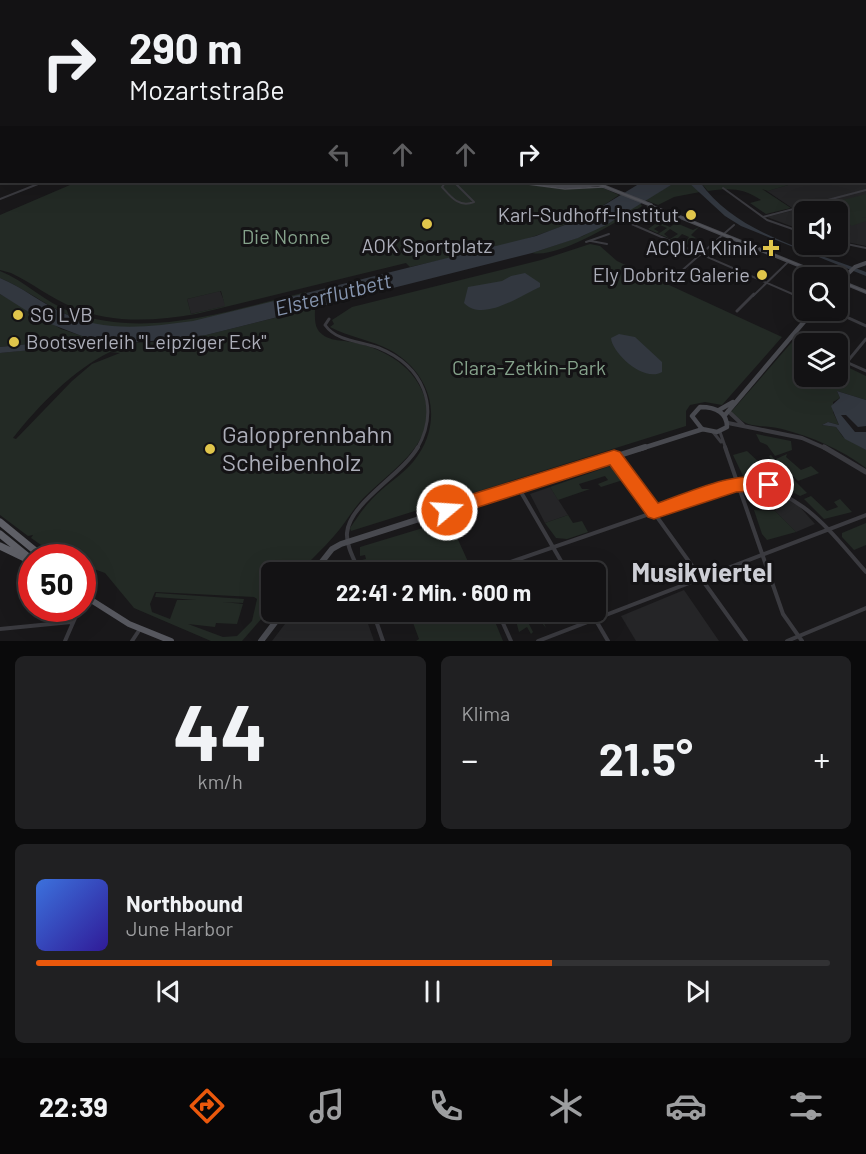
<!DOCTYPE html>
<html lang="de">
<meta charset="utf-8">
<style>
:root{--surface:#131214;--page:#202022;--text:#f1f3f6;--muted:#9d9ea0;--line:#323234;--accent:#ea580c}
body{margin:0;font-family:Barlow,sans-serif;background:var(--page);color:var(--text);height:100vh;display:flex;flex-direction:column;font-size:22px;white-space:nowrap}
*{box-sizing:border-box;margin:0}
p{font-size:20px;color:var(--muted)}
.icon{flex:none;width:33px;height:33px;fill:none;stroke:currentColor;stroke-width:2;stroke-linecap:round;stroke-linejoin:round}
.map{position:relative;height:641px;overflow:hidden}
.side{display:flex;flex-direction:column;gap:15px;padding:15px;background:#0a0a0b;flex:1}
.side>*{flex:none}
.top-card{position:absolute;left:0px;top:0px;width:867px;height:183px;box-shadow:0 6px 24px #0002,0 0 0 2px var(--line);background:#131214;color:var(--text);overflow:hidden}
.buttons{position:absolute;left:794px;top:201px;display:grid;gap:12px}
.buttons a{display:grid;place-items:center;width:54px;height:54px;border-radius:9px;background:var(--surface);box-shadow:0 6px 24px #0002,0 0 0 2px var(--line);font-size:30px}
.speed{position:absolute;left:18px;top:544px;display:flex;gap:12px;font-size:30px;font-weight:700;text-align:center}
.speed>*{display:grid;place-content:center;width:78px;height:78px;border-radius:50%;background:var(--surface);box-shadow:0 6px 24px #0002,0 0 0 2px var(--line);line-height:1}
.speed .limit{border:9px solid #d22;background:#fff;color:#111}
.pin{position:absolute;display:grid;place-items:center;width:51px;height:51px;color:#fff;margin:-26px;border:3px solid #fff;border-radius:50%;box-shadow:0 2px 6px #0007}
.me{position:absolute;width:66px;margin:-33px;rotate:72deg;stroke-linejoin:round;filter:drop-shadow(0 0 4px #0008)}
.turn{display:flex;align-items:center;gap:21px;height:126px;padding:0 30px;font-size:27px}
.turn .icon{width:78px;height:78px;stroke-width:2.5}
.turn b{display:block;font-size:42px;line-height:51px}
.lanes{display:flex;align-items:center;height:57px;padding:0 30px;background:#0003;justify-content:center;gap:30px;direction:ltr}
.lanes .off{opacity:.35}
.big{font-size:45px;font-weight:700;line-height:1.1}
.side .tile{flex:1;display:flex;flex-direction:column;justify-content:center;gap:9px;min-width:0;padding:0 21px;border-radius:9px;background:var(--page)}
.side .dial{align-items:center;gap:0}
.dial b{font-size:78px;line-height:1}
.song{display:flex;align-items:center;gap:18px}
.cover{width:72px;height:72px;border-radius:9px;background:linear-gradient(135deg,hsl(220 70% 55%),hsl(250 70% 35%))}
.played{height:6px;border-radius:3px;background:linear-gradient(90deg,var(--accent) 65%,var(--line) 65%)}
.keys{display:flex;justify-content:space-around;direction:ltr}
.heat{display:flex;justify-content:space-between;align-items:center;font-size:33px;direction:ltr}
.side .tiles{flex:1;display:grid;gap:15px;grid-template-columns:1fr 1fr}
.tile:last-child{grid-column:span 2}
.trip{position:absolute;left:261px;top:562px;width:345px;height:60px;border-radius:9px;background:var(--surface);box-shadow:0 6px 24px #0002,0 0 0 2px var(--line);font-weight:700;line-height:60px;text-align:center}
.tab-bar{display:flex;height:96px;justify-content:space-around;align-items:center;background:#080708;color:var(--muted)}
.tab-bar .icon{width:42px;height:42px}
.tab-bar .current{color:var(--accent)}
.tab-bar b{font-size:27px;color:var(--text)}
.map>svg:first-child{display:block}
</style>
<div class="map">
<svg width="866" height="641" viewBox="0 0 866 641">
<rect width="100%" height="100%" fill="#19181a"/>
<path fill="#252527" d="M866 161V246L837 240V212H804V231L767 217 795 210 767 191 798 182H866Z
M220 291 226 306 191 314 187 299Z
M550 487 568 515 545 523 530 494Z
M783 497 799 506 815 524 796 532 775 511Z
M684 590 719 641H636L621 616Z
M294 612H364L374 641H272Z"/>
<path fill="#232a25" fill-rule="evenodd" d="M77 182H509L566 189 601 187 619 195C558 239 482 250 410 267L406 263 196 314C155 321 111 324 72 307 51 298 32 283 11 273L0 270V215ZM221 291 225 306 191 314 187 299Z
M676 182H689L700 192 674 197 658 205 645 200Z
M700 182H798L768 191 762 189 791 208 766 214 750 203 761 200C743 188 730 188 708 191Z
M866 194V217L862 218H866V221L852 226 837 216 833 208H829L834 211 821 206 833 207 834 202Z
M640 203 642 206C620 220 558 259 532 253L583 236Z
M658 222 670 227 676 223 693 230 699 227 691 235 696 238 693 239 696 244 690 247 691 244 684 245 689 237 682 234 676 240 680 243 670 239 678 234 670 229 664 234 669 238 658 234 667 228 660 225 654 229 659 232 657 233 648 229Z
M590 244 600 246 617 261 782 337 722 405 705 402 690 405 686 411V426L351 531 350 528C357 518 364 507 372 499 385 485 401 476 413 462 445 423 433 374 390 350 371 340 349 337 330 327L334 324 332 320 352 307 541 260Z
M0 271C25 281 46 303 71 312 148 340 231 310 306 292L307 294C242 310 151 342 86 322 54 312 30 291 0 278Z
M0 294 61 329 88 338 0 347Z
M315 308C315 314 314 324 318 330 326 341 339 340 351 342 380 347 412 364 423 393 443 444 386 472 359 503 350 514 343 526 334 536 323 549 310 560 299 573H272L271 608 242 641H211L134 608 105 573 83 565 82 558C56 558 52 552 31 538L33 535 28 536 0 515V353L87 344 153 342 206 335ZM110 352 120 353 92 364 72 381 16 439 13 438C39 405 73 370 110 352ZM155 592 254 597 257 599 252 621 237 636 223 637 188 624 215 627 216 623 237 624 243 604 223 602 243 603 244 599 156 593 155 597 196 600H177L170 619 152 612 150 604Z
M792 342 804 347V376H837V362L866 376V400L837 391 840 398 833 402V412L839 425 828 422 822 425 836 427 843 437 866 450V468C841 449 812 437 782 429 756 423 751 431 731 412Z
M756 434 791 441 792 450 775 456 767 445 760 442Z
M747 451 762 465 772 461 769 456 771 455 781 468 774 470 764 468 767 479 744 478 733 455Z
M787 454 786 457 801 470 811 466 819 473 798 481 776 459Z
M613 465 623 480 601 487 598 484 608 480 605 476 579 484 582 489H590L558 500 550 487Z
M783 469 807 493 800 496 770 480 775 476 776 471Z
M811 496 827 511 838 507 834 502 840 499 852 512 824 519 804 499Z
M754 510 775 511 796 532 767 540 762 534Z
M568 515 573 523 582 521 588 532 567 539 556 538 545 523Z
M446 521 450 522 470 566 468 570 461 573H368L373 571 372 568 365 570 362 560 366 559 365 555 360 556V547Z
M866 523V545L854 550 842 537V533Z
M409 612H491L503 641H416L419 639Z
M512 612H553L541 616 546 628 538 618 528 622 533 632 531 634 527 627 519 632 516 621 510 623 508 618 514 616Z"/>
<path fill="#32373f" d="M642 182H676L606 225 578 238 532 253 206 335C138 344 69 346 0 353V347L87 338 43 321 0 294V278C22 287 40 302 61 312 103 333 148 327 193 321L536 236 583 218Z
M688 182H700C736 234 810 250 866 272V276L741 226 725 216Z
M525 273 540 283V287C521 295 483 323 464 303L468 287 502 281 511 276Z
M619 334 635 337 662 362V372C644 383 612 353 611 338Z
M837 391 866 400V426L858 427 846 415H841L855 432H866V450L845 439 836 427 822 425 828 422 839 425 831 406 840 398Z"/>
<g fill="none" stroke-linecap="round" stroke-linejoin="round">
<path stroke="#3a3a3f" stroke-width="1.5" d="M396 0 399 2
M467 0 470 1
M533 0 540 2
M630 0 635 2
M695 0 698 2
M163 1H198
M233 2 235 0
M520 2 528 0
M568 2 576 0"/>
<path stroke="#3a3a3f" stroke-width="2" d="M446 182 456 184 474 202C459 208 451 197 442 187Z
M723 188 767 220 804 233
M0 199 43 182
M634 217 651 205
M763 217 866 190
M627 222 797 296
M591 241 607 244
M586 242 609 234
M837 242 866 248
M670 281 734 225
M753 296 789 261"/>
<path stroke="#3a3a3f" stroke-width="3" d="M793 294 804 299
M831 310 866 326
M737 311 754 294
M329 319 325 325C337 342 361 341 379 348 423 366 441 407 417 449
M791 337 806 344
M837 358 866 371
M847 362 866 339
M713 432 721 442
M720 432 726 449"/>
<path stroke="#3a3a3f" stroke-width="4" d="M725 447 783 614 802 641
M614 457 746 641
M518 487 568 573
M360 573C355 561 346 546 347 533 349 503 402 475 418 447
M479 573 736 484C800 487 827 528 866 572
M373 612 383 641
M498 612 511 641
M591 612 608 641
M0 629 71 622
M65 641 79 609
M132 641 140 629
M538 641 866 515
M787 641 866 608"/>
<path stroke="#3a3a3f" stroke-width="2" d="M335 0H383
M424 0 426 2
M616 0 620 2
M743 0 760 2
M35 2 43 0
M654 2 673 0"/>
<path stroke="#3a3a3f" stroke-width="4" d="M728 411 743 425
M728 423 802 438 827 449"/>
<path stroke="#3a3a3f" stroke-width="5" d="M824 447 866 472"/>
<path stroke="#48494f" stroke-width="2" d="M577 0 580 2
M0 1 34 2"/>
<path stroke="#48494f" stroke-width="4" d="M526 182 570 187 600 184
M593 182 651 205
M680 217 830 278
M837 280 866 292
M837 284 855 267 866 263"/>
<path stroke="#48494f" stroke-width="4.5" d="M700 407C714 407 727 411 727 427L717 432 702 429 692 416Z
M719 410 733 402
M725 415 814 310
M640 449 703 429"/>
<path stroke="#48494f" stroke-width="6" d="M313 573 332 549 341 544 645 447
M261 641 283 612"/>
<path stroke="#56575e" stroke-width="2" d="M592 2 596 0"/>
<path stroke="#56575e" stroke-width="3" d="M0 165 2 163"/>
<path stroke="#56575e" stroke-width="6" d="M88 598 129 624 171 641"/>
<path stroke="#5e5f66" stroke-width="7" d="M0 522 44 558
M0 534 32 560
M0 546 31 561
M82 593 88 598"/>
<path stroke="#515258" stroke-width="1.5" d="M424 0 427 2
M577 0 579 2
M616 0 620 2
M0 1 37 2
M512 182 565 189 603 187
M594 182 831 278
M837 280 866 292"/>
</g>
<path fill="#ea580c" stroke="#983908" stroke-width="1.5" d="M614 450 620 452 658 503C693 491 738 468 775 480L777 485 775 490 736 492 654 519 648 517 610 465 447 517 441 515 439 510 441 505 447 502Z"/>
<g fill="#e0c54b" stroke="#141315" stroke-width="2">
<circle cx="691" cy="215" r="6"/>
<circle cx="427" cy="224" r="6"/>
<path d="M768 239h6v6h6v6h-6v6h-6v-6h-6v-6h6z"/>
<circle cx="762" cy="275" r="6"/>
<circle cx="18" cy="315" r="6"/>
<circle cx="14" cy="342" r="6"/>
<circle cx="210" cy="449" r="6"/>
</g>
<g text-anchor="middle" stroke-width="6" stroke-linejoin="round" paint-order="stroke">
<g font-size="20" fill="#acaeb9" stroke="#141315" text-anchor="end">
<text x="679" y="222">Karl-Sudhoff-Institut</text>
<text x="427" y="253" text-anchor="middle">AOK Sportplatz</text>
<text x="758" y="255">ACQUA Klinik</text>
<text x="750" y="282">Ely Dobritz Galerie</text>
<text x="30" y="322" text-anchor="start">SG LVB</text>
<text x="26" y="349" text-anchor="start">Bootsverleih "Leipziger Eck"</text>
</g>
<g font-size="20" fill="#85a28b" stroke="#141315">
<text x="286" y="244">Die Nonne</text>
<text x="529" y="375">Clara-Zetkin-Park</text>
</g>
<g font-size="21" font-style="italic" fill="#8796b0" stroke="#141315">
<text transform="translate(333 295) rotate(-14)" y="7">Elsterflutbett</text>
</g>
<g font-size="24" fill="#acaeb9" stroke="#141315" text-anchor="start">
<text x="222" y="443">Galopprennbahn<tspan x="222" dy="28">Scheibenholz</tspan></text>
</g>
<g font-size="26" font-weight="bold" fill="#cdced5" stroke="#141315">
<text x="702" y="582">Musikviertel</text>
</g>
</g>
</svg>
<div class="buttons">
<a><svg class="icon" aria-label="sound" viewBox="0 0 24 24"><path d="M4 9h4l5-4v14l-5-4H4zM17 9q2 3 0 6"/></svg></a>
<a><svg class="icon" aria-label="search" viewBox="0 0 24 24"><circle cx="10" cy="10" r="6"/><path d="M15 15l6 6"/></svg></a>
<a><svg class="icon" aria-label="layers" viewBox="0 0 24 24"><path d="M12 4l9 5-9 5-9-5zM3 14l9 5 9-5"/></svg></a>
</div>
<div class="speed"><div class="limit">50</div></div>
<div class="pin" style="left:769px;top:485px;background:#d93025"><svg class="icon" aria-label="arrive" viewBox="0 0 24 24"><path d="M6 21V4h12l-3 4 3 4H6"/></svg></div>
<svg class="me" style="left:447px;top:510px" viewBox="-20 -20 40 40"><circle r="17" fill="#ea580c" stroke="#fff" stroke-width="3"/><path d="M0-11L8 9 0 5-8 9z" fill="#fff"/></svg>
<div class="trip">22:41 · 2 Min. · 600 m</div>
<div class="top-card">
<div class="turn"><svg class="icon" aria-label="right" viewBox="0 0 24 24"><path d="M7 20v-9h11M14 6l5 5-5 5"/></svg><div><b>290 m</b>Mozartstraße</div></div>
<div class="lanes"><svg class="icon off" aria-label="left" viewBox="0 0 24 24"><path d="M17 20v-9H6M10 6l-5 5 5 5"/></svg><svg class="icon off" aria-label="ahead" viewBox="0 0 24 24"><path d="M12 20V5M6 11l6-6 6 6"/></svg><svg class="icon off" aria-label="ahead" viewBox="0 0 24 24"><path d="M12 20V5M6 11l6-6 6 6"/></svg><svg class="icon" aria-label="right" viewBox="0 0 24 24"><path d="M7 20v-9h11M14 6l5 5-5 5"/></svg></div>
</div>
</div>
<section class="side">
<div class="tiles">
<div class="tile dial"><b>44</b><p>km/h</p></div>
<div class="tile"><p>Klima</p>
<div class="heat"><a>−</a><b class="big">21.5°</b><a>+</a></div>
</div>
<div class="tile">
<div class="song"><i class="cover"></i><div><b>Northbound</b><p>June Harbor</p></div></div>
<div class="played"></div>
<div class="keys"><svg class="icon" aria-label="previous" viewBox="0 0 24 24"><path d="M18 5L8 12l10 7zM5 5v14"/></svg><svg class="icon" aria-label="pause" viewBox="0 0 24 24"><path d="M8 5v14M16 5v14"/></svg><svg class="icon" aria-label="next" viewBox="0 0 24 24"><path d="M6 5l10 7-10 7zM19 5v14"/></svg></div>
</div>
</div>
</section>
<nav class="tab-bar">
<b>22:39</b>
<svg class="icon current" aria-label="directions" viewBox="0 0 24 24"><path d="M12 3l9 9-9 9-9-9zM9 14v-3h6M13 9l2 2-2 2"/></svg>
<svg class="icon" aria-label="music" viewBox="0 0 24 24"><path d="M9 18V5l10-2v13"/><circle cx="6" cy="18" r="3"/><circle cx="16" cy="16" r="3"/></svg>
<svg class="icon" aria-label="phone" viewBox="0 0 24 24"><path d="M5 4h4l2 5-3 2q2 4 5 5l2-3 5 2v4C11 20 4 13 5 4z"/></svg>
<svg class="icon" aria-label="climate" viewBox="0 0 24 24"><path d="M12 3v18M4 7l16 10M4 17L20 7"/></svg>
<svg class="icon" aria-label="car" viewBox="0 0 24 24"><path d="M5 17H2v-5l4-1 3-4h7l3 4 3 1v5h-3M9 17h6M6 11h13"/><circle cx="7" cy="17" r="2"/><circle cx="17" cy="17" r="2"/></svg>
<svg class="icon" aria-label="filters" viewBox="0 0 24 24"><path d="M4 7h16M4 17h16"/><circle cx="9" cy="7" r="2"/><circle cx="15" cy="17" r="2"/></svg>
</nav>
